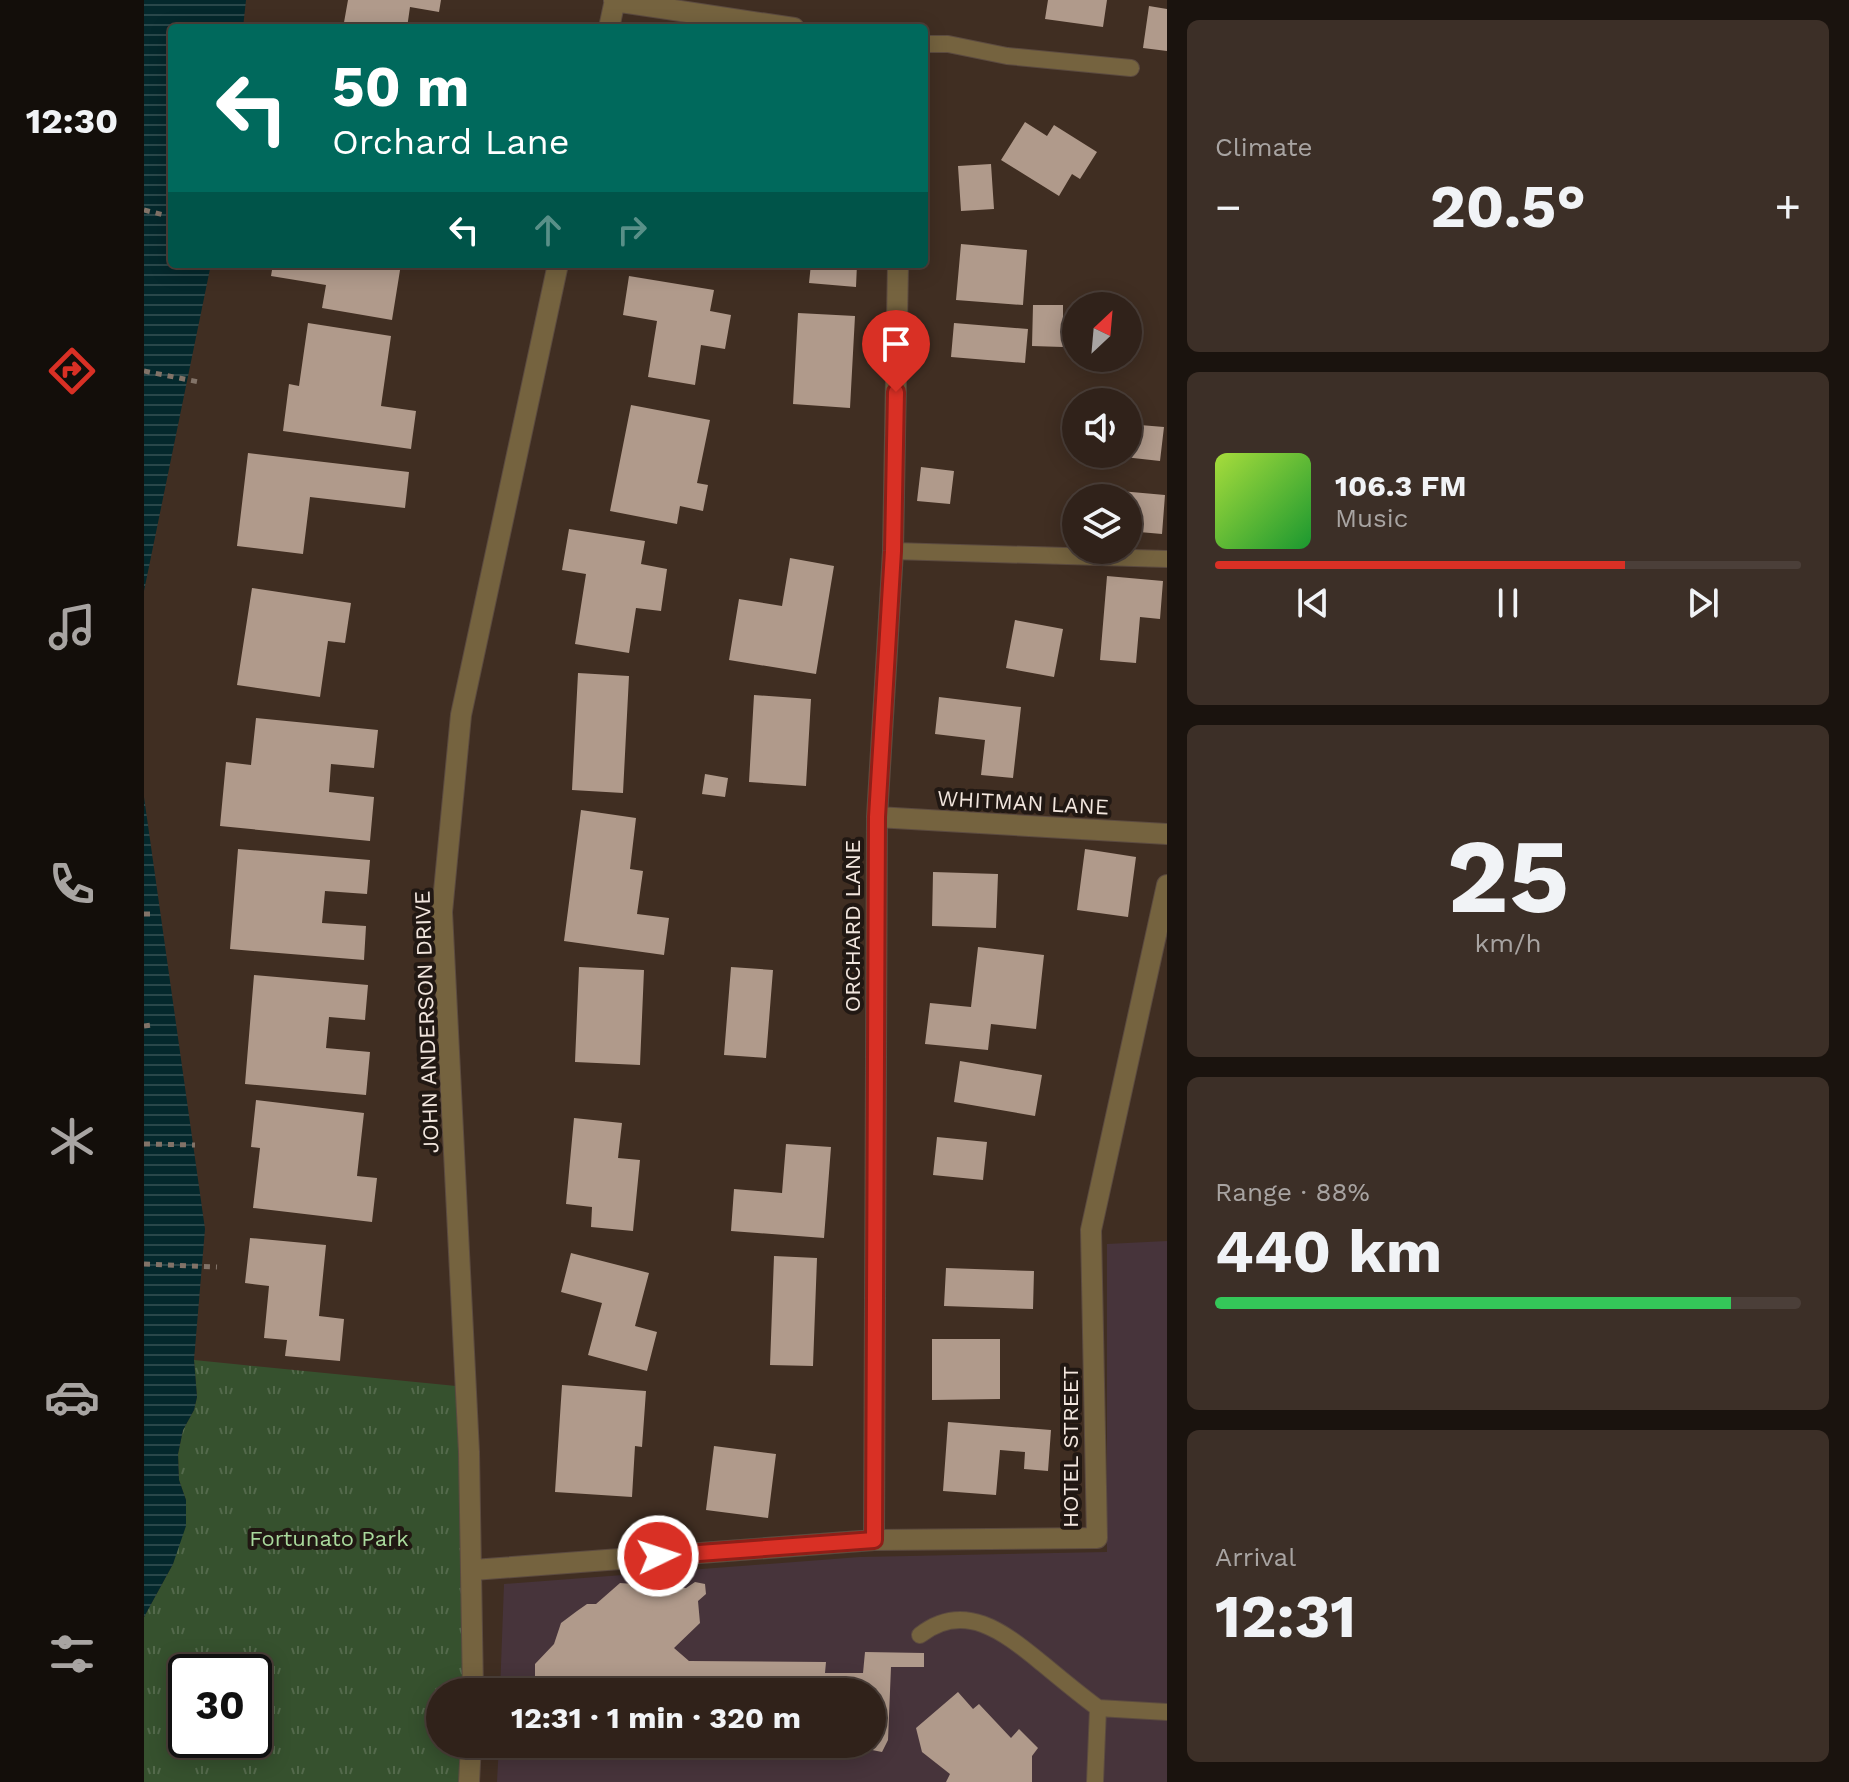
<!DOCTYPE html>
<meta charset="utf-8">
<style>
:root{--surface:#30221a;--page:#3c2f27;--text:#f1f3f6;--muted:#a8a4a2;--line:#4b3f39;--accent:#d93025}
body{margin:0;font-family:"Work Sans",sans-serif;background:var(--page);color:var(--text);height:100vh;display:flex;flex-direction:column;font-size:30px;white-space:nowrap}
*{box-sizing:border-box;margin:0}
p{font-size:26px;color:var(--muted)}
.icon{flex:none;width:44px;height:44px;fill:none;stroke:currentColor;stroke-width:2;stroke-linecap:round;stroke-linejoin:round}
.map{position:relative;flex:1;overflow:hidden}
.details{display:flex;flex-direction:column;gap:20px;padding:20px;background:#1a130e;width:682px}
.details>*{flex:none}
.guide{position:absolute;left:24px;top:24px;width:760px;height:244px;border-radius:8px;box-shadow:0 4px 20px #0003,0 0 0 2px var(--line);background:#00695c;color:#fff;overflow:hidden}
.needle{width:52px;rotate:26deg}
.fabs{position:absolute;left:918px;top:292px;display:grid;gap:16px}
.fabs a{display:grid;place-items:center;width:80px;height:80px;border-radius:50%;background:var(--surface);box-shadow:0 4px 20px #0003,0 0 0 2px var(--line);font-size:40px}
.speed{position:absolute;left:24px;top:1654px;display:flex;gap:16px;font-size:40px;font-weight:700;text-align:center}
.speed>*{display:grid;place-content:center;width:104px;height:104px;border-radius:50%;background:var(--surface);box-shadow:0 4px 20px #0003,0 0 0 2px var(--line);line-height:1}
.speed .limit{border:4px solid #111;border-radius:12px;background:#fff;color:#111}
.pin{position:absolute;display:grid;place-items:center;width:68px;height:68px;color:#fff;margin:-82px -34px;border-radius:50% 50% 50% 0;rotate:-45deg;box-shadow:0 0 8px #0007}
.pin .icon{rotate:45deg}
.me{position:absolute;width:88px;margin:-44px;rotate:86deg;stroke-linejoin:round;filter:drop-shadow(0 0 6px #0008)}
.turn{display:flex;align-items:center;gap:28px;height:168px;padding:0 32px;font-size:36px}
.turn .icon{width:104px;height:104px;stroke-width:2.5}
.turn b{display:block;font-size:56px;line-height:68px}
.lanes{display:flex;align-items:center;height:76px;padding:0 32px;background:#0003;justify-content:center;gap:40px;direction:ltr}
.lanes .off{opacity:.35}
.big{font-size:60px;font-weight:700;line-height:1.1}
.details .widget{flex:1;display:flex;flex-direction:column;justify-content:center;gap:12px;min-width:0;padding:0 28px;border-radius:12px;background:var(--page)}
.details .dial{align-items:center;gap:0}
.dial b{font-size:104px;line-height:1}
.song{display:flex;align-items:center;gap:24px}
.cover{width:96px;height:96px;border-radius:12px;background:linear-gradient(135deg,hsl(80 70% 55%),hsl(130 70% 35%))}
.played{height:8px;border-radius:4px;background:linear-gradient(90deg,var(--accent) 70%,var(--line) 70%)}
.keys{display:flex;justify-content:space-around;direction:ltr}
.heat{display:flex;justify-content:space-between;align-items:center;font-size:44px;direction:ltr}
.charge{height:12px;border-radius:6px;background:linear-gradient(90deg,#34c759 88%,var(--line) 0)}
.trip{position:absolute;left:282px;top:1678px;width:460px;height:80px;border-radius:40px;background:var(--surface);box-shadow:0 4px 20px #0003,0 0 0 2px var(--line);font-weight:700;line-height:80px;text-align:center}
main{display:flex;flex:1;min-height:0}
.tab-bar{display:flex;flex-direction:column;width:144px;justify-content:space-around;align-items:center;background:#130e0a;color:var(--muted)}
.tab-bar .icon{width:56px;height:56px}
.tab-bar .on{color:var(--accent)}
.tab-bar b{font-size:36px;color:var(--text)}
.map>svg:first-child{display:block}
</style>
<main>
<nav class="tab-bar">
<b>12:30</b>
<svg class="icon on" aria-label="directions" viewBox="0 0 24 24"><path d="M12 3l9 9-9 9-9-9zM9 14v-3h6M13 9l2 2-2 2"/></svg>
<svg class="icon" aria-label="music" viewBox="0 0 24 24"><path d="M9 18V5l10-2v13"/><circle cx="6" cy="18" r="3"/><circle cx="16" cy="16" r="3"/></svg>
<svg class="icon" aria-label="phone" viewBox="0 0 24 24"><path d="M5 4h4l2 5-3 2q2 4 5 5l2-3 5 2v4C11 20 4 13 5 4z"/></svg>
<svg class="icon" aria-label="climate" viewBox="0 0 24 24"><path d="M12 3v18M4 7l16 10M4 17L20 7"/></svg>
<svg class="icon" aria-label="car" viewBox="0 0 24 24"><path d="M5 17H2v-5l4-1 3-4h7l3 4 3 1v5h-3M9 17h6M6 11h13"/><circle cx="7" cy="17" r="2"/><circle cx="17" cy="17" r="2"/></svg>
<svg class="icon" aria-label="filters" viewBox="0 0 24 24"><path d="M4 7h16M4 17h16"/><circle cx="9" cy="7" r="2"/><circle cx="15" cy="17" r="2"/></svg>
</nav>
<div class="map">
<svg width="1023" height="1782" viewBox="0 0 1023 1782">
<defs>
<pattern id="grass-tufts" width="24" height="20" patternUnits="userSpaceOnUse" patternTransform="scale(2)"><rect width="24" height="20" fill="#36512e"/><path d="M3 7l-1-3M5 7V3M7 7l1-3M15 17l-1-3M17 17v-4M19 17l1-3" fill="none" stroke="#546a4c"/></pattern>
<pattern id="water-rules" width="6" height="5" patternUnits="userSpaceOnUse" patternTransform="scale(2)"><rect width="6" height="5" fill="#04282c"/><path d="M0 2.5h6" fill="none" stroke="#29474a"/></pattern>
</defs>
<rect width="100%" height="100%" fill="#402e22"/>
<path fill="#47343b" d="M1023 1241V1782H353L355 1744H728V1692H356L360 1584 716 1557 963 1552V1244Z"/>
<path fill="url(#grass-tufts)" fill-rule="evenodd" d="M50 1360 322 1387 329 1692H296V1744H327L325 1782H0V1617L29 1564 42 1500 35 1480 34 1454 39 1430 50 1410 53 1397ZM42 1672H110V1740H42Z"/>
<path fill="url(#water-rules)" d="M0 0H102L99 28H28V264H67L0 591Z
M0 797 61 1229 50 1360 53 1397 50 1410 39 1430 34 1454 35 1480 42 1500V1526L29 1564 0 1617Z"/>
<path fill="#b09a8b" d="M204 0H297L295 12 266 7 263 28H199Z
M904 0H963L959 27 901 19Z
M1005 6 1023 9V51L999 48Z
M881 122 903 136 910 125 953 152 936 179 928 174 915 196 857 160Z
M847 164 850 209 817 211 814 166Z
M817 244 883 250 879 305 812 300Z
M129 264H257L248 320 178 308 182 285 127 276Z
M667 264H713L712 287 665 283Z
M485 276 570 290 566 311 587 315 581 349 557 345 551 385 504 377 513 321 479 315Z
M889 305H919V347L888 346Z
M654 313 711 316 706 408 649 404Z
M164 323 247 336 237 406 272 411 267 449 139 431 145 384 155 386Z
M810 323 884 329 881 363 807 357Z
M487 405 566 420 553 483 564 485 559 511 536 506 533 524 466 511Z
M984 424 1020 427 1016 461 971 456V454H984Z
M104 453 265 472 261 508 166 497 159 554 93 546Z
M777 467 810 471 806 504 773 501Z
M965 490 1021 495 1018 534 984 531V498H965Z
M425 529 501 541 497 564 523 569 517 611 492 608 485 653 431 644 442 574 418 570Z
M646 558 690 566 672 674 585 660 595 599 638 606Z
M963 576 1019 581 1016 619 996 617 992 663 956 660Z
M108 588 207 603 201 643 184 641 176 697 93 685Z
M871 620 919 629 910 677 862 668Z
M434 673 485 676 479 793 428 790Z
M610 695 667 699 662 786 605 782Z
M795 697 877 707 869 778 837 775 841 740 791 734Z
M112 718 234 730 230 768 187 764 185 792 230 797 226 841 76 826 82 762 107 765Z
M561 774 584 778 581 797 558 794Z
M437 810 492 818 486 869 499 871 493 914 525 918 520 955 420 941Z
M94 849 226 860 223 894 181 891 178 923 222 926 220 960 86 949Z
M941 849 992 857 984 917 933 910Z
M789 872 854 874 852 928 788 926Z
M834 947 900 955 892 1029 847 1024 844 1050 781 1044 786 1003 827 1007Z
M435 967 500 970 496 1065 431 1062Z
M587 967 629 970 622 1058 580 1055Z
M110 975 224 985 221 1020 185 1017 182 1048 226 1052 222 1095 101 1084Z
M816 1061 898 1075 891 1116 810 1102Z
M112 1100 220 1113 213 1176 233 1178 228 1222 109 1208 116 1148 107 1147Z
M430 1118 478 1123 474 1158 496 1160 489 1231 447 1227 448 1207 422 1204Z
M793 1137 843 1142 839 1180 789 1175Z
M642 1144 687 1147 680 1238 587 1231 590 1189 638 1193Z
M106 1238 182 1245 175 1316 200 1319 196 1361 141 1356 143 1340 120 1338 125 1286 101 1283Z
M427 1253 505 1273 491 1326 513 1332 503 1371 444 1355 458 1303 417 1292Z
M630 1256 673 1258 669 1366 626 1365Z
M802 1268 890 1271 889 1309 800 1306Z
M788 1339H856V1399L788 1400Z
M418 1385 502 1391 498 1447 491 1446 488 1497 411 1492Z
M804 1422 907 1430 904 1471 880 1469 881 1452 856 1450 852 1495 799 1491Z
M570 1446 632 1454 624 1518 562 1510Z
M551 1582 561 1584 562 1594 554 1601 556 1623 530 1648 545 1661 682 1662 681 1673H719L721 1652 780 1653V1667H747L744 1740 738 1752 728 1750 720 1744H728V1692H391V1664L410 1644 417 1623 433 1611 443 1604H452L476 1583 542 1588Z
M814 1692 829 1709 835 1704 867 1738 875 1729 894 1748 888 1756V1782H802L806 1774 778 1752 772 1728Z
M387 1744H404L395 1752 388 1749Z"/>
<g fill="none" stroke-linecap="round" stroke-linejoin="round">
<defs>
<path id="lane" d="M780 44H804L863 56 987 68
M749 551 1023 559
M776 1635C822 1599 863 1635 899 1664 917 1679 935 1694 954 1708L951 1782
M954 1708 1023 1712"/>
<path id="street" d="M470 1 650 28
M465 28 471 0
M733 817 1023 834
M730 1540 733 817 749 551 754 264
M329 1570 730 1540 953 1538 947 1230 1023 885
M329 1692 325 1452 298 912 317 715 414 264
M325 1782 327 1744"/>
</defs>
<use href="#lane" stroke="#5c4b40" stroke-width="18"/>
<use href="#street" stroke="#5c4b40" stroke-width="22"/>
<path stroke="#827368" stroke-width="5" stroke-dasharray="6 6" stroke-linecap="butt" d="M0 210 28 217
M0 371 55 382
M0 914H10
M0 1026 7 1025
M0 1144 51 1145
M0 1264 73 1267"/>
<use href="#lane" stroke="#75633f" stroke-width="16"/>
<use href="#street" stroke="#75633f" stroke-width="20"/>
</g>
<g fill="none" stroke-linecap="round" stroke-linejoin="round">
<defs>
<path id="route" d="M514 1556 730 1540 733 817 749 551 752 392"/>
</defs>
<use href="#route" stroke="#8d1f18" stroke-width="20"/>
<use href="#route" stroke="#d93025" stroke-width="14"/>
</g>
<g text-anchor="middle" stroke-width="8" stroke-linejoin="round" paint-order="stroke">
<g font-size="22" fill="#f2e6de" stroke="#211813">
<text transform="translate(879 802) rotate(3)" y="8">WHITMAN LANE</text>
<text transform="translate(708 926) rotate(-90)" y="8">ORCHARD LANE</text>
<text transform="translate(282 1022) rotate(-92)" y="8">JOHN ANDERSON DRIVE</text>
<text transform="translate(926 1447) rotate(-90)" y="8">HOTEL STREET</text>
</g>
<g font-size="22" fill="#a9d99c" stroke="#211813">
<text x="185" y="1546">Fortunato Park</text>
</g>
</g>
</svg>
<div class="fabs">
<a><svg class="needle" viewBox="-14 -14 28 28"><path d="M0-13l5 13h-10z" fill="#e53935"/><path d="M0 13l5-13h-10z" fill="#a8a4a2"/></svg></a>
<a><svg class="icon" aria-label="sound" viewBox="0 0 24 24"><path d="M4 9h4l5-4v14l-5-4H4zM17 9q2 3 0 6"/></svg></a>
<a><svg class="icon" aria-label="layers" viewBox="0 0 24 24"><path d="M12 4l9 5-9 5-9-5zM3 14l9 5 9-5"/></svg></a>
</div>
<div class="speed"><div class="limit">30</div></div>
<div class="pin" style="left:752px;top:392px;background:#d93025"><svg class="icon" aria-label="arrive" viewBox="0 0 24 24"><path d="M6 21V4h12l-3 4 3 4H6"/></svg></div>
<svg class="me" style="left:514px;top:1556px" viewBox="-20 -20 40 40"><circle r="17" fill="#d93025" stroke="#fff" stroke-width="3"/><path d="M0-11L8 9 0 5-8 9z" fill="#fff"/></svg>
<div class="trip">12:31 · 1 min · 320 m</div>
<div class="guide">
<div class="turn"><svg class="icon" aria-label="left" viewBox="0 0 24 24"><path d="M17 20v-9H6M10 6l-5 5 5 5"/></svg><div><b>50 m</b>Orchard Lane</div></div>
<div class="lanes"><svg class="icon" aria-label="left" viewBox="0 0 24 24"><path d="M17 20v-9H6M10 6l-5 5 5 5"/></svg><svg class="icon off" aria-label="ahead" viewBox="0 0 24 24"><path d="M12 20V5M6 11l6-6 6 6"/></svg><svg class="icon off" aria-label="right" viewBox="0 0 24 24"><path d="M7 20v-9h11M14 6l5 5-5 5"/></svg></div>
</div>
</div>
<section class="details">
<div class="widget"><p>Climate</p>
<div class="heat"><a>−</a><b class="big">20.5°</b><a>+</a></div>
</div>
<div class="widget">
<div class="song"><i class="cover"></i><div><b>106.3 FM</b><p>Music</p></div></div>
<div class="played"></div>
<div class="keys"><svg class="icon" aria-label="previous" viewBox="0 0 24 24"><path d="M18 5L8 12l10 7zM5 5v14"/></svg><svg class="icon" aria-label="pause" viewBox="0 0 24 24"><path d="M8 5v14M16 5v14"/></svg><svg class="icon" aria-label="next" viewBox="0 0 24 24"><path d="M6 5l10 7-10 7zM19 5v14"/></svg></div>
</div>
<div class="widget dial"><b>25</b><p>km/h</p></div>
<div class="widget"><p>Range · 88%</p><b class="big">440 km</b><div class="charge"></div></div>
<div class="widget"><p>Arrival</p><b class="big">12:31</b></div>
</section>
</main>
